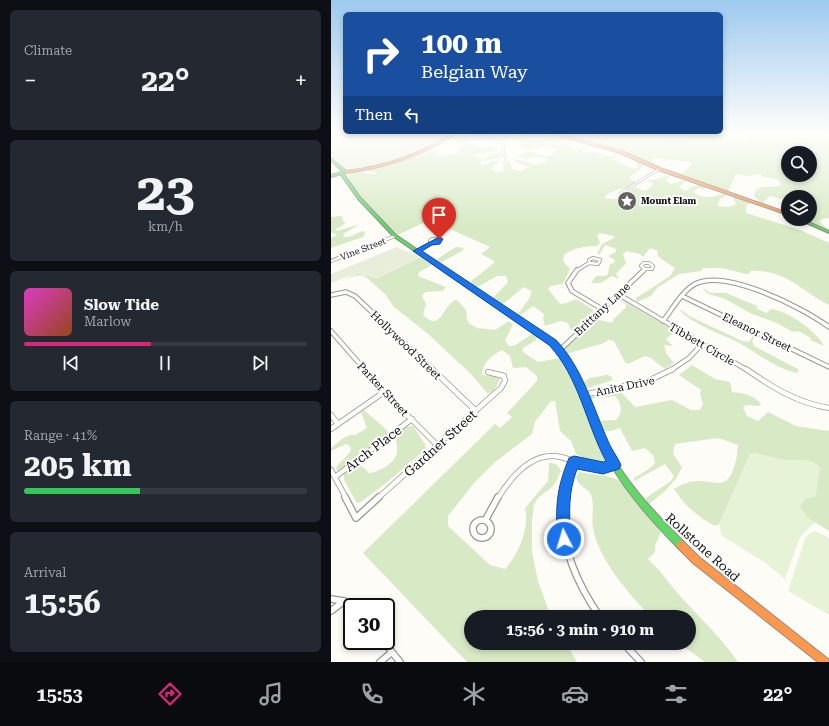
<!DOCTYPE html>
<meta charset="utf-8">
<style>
:root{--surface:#171b24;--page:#242831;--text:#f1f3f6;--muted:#9ea1a6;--line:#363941;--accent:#db2777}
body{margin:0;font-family:"Roboto Serif",serif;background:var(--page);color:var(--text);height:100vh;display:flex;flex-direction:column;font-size:15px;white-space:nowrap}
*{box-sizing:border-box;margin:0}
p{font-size:13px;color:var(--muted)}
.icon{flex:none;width:22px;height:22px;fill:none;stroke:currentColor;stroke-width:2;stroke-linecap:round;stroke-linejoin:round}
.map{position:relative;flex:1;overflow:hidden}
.drawer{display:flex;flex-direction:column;gap:10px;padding:10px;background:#0d0f14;width:331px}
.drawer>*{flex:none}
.hud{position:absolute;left:12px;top:12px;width:380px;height:122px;border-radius:6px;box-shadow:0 2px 6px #0003;background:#1a4fa0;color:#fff;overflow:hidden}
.buttons{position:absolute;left:450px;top:146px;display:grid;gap:8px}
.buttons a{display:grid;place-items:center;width:36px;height:36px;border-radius:50%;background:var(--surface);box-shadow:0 2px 6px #0003;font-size:20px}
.speed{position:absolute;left:12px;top:598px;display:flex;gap:8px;font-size:20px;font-weight:700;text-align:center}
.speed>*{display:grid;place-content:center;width:52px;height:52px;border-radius:50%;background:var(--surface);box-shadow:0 2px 6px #0003;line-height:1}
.speed .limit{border:2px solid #111;border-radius:6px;background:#fff;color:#111}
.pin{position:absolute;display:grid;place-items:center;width:34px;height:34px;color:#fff;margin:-41px -17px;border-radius:50% 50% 50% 0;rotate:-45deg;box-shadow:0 0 4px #0007}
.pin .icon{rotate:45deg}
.me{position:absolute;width:44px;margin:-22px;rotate:355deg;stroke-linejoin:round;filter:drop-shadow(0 0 3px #0008)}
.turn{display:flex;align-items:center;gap:14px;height:84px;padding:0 12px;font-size:18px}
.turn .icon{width:52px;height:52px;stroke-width:2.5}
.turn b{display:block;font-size:28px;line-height:34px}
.then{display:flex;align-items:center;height:38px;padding:0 12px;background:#0003;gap:8px;font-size:15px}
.big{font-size:30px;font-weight:700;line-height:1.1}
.drawer .tile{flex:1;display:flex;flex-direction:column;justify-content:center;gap:6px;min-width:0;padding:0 14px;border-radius:6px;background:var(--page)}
.drawer .dial{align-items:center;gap:0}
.dial b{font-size:52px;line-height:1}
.song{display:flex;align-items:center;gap:12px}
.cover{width:48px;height:48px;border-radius:6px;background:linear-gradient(135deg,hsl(310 70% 55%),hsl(20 70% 35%))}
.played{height:4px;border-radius:2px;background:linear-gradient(90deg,var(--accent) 45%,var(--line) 45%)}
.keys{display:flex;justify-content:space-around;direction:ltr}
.heat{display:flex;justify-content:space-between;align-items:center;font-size:22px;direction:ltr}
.charge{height:6px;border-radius:3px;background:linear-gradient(90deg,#34c759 41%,var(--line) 0)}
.trip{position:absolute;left:133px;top:610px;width:232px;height:40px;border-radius:20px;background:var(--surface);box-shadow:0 2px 6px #0003;font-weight:700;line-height:40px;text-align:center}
.tabs{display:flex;height:64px;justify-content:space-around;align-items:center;background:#090b0e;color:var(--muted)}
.tabs .icon{width:28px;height:28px}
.tabs .on{color:var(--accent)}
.tabs b{font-size:18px;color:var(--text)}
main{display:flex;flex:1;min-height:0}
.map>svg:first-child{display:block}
</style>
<main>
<section class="drawer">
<div class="tile"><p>Climate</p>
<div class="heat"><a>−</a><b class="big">22°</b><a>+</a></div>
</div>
<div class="tile dial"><b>23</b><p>km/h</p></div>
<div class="tile">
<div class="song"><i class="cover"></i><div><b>Slow Tide</b><p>Marlow</p></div></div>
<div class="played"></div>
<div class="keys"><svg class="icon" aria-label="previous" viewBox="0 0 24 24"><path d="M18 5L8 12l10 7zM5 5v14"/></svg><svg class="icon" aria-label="pause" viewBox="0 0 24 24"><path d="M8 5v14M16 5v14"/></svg><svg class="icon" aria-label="next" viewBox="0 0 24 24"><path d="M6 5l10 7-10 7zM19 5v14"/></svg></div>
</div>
<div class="tile"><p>Range · 41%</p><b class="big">205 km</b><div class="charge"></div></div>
<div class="tile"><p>Arrival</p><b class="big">15:56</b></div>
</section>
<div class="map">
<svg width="498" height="662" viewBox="0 0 498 662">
<rect width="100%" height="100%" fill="#fdfcf7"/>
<path fill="#e7f3d7" d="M423 453C433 455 443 458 452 460 467 461 477 457 489 467L484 497 477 518 484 522 469 537 454 579 433 562 391 536 388 524 419 454Z
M484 531 498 538V615L457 591 474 539 479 533Z"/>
<path fill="#d8eac5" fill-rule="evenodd" d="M176 132 195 135 201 132 196 135 197 139C210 143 221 135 234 138L228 144 245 141 236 145 245 151 260 144 250 152H264L281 157 289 153 282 159 299 168 305 169 307 167 304 160 315 164 298 178 306 183C296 190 282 188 273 197L276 199H292L298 191 304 187 314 191 322 185V183L315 180H323L340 175 334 180 340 184 355 180 348 187 354 191 367 184 374 186 373 189 367 188 362 192C373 200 383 197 394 193L395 196 389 199 386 205C392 208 399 208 405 204L401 195 420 202 415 206V213L469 230 498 243V305C470 291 455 269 420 271L418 274H415L391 268H372L370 271 348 274 326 288 320 296 306 302 305 298 339 276 344 268 329 258 326 254 327 251 319 248 312 257 309 254 296 251 292 254 295 263 285 274 288 279 281 276 270 283H260L265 276H273L277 274 279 264 283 263 284 260 277 256 285 252V249L274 245 269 254H266L271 244 283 238V236L269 233 266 235 269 243 266 246C254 246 242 248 233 255L232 261 239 269 232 284 220 286 217 289 229 304 236 303 245 299 263 310 240 331 237 323 230 321 214 326 212 319 213 314 202 306 187 317C188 307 200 303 200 291L193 287 172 304H167L162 298 177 282 175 276H166L145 288 141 285 140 281 163 263V261L150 254 159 247 121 230 103 227 94 222 67 235 23 189 17 176C25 167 37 178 46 173L36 171 75 160 100 151 113 155 126 153 132 145 122 138 124 137 148 147H167L159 150 171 151 144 154 140 156 153 159 161 154 171 153 169 158 150 161V165H154L161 161H169L160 168 164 172 172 171V162L175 160 180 163 181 169 189 171 198 167 187 163 181 158 206 165 218 159 204 156 195 159 182 156 202 151 206 154 218 157 224 151 225 149 216 146 194 151 193 148 189 146 190 142H186L193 136Z
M263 132H402L415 139 412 142 290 137 281 139 270 145 265 144 276 136 265 134 264 137 261 136Z
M406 132H498V218L491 219 489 222 498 230 475 220 479 219 481 216 479 212V197H457V201L439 196 432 203H430L423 196C426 182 438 189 449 186V182L445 179 430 176V174L415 176 405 174 397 191 330 168 351 174 361 164 360 162 321 158 320 160 328 166 326 167 298 154 272 146 281 140 296 138 408 142 417 141V137ZM457 153H479V175H457Z
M9 216H11L12 221 15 223 5 229 6 231 29 224 12 234 13 237C20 238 26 232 33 231L34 234 32 237 0 248V238L6 235 0 232V217Z
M125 247 133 248 131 251 107 264 103 261Z
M89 257 101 265 88 272 87 276 115 287 112 291 94 292 91 296 95 304 92 315C112 334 111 302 126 300L135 310 136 320 139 324 146 328 164 330 178 321 182 324 174 341 178 346H183L201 334H205L207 337 204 341 192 348V352L207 362 229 358 244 382 276 456 277 460 274 462 252 458 245 454 240 441 229 431 224 401H220L204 422 201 434 164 462 144 482 117 516V526L159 565 174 569C187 555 199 527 194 508L217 481 218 463C225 463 227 465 230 471L226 480 221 487 208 497 203 504 201 521V552L207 581 220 617H140V643H235L246 662H136L32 553 164 424 169 428 181 417 176 413 206 381V376L195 367 182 368 179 356 171 350C160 356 152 362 151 375L167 376 170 378 162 392 156 393 141 375 96 333 63 307 54 294 36 278 31 275 24 276 15 279 27 273 46 278Z
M370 286 379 293H395L426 306V309L436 313 440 309C457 311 486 331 493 346L479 340 480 338 467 331 462 332 446 323 421 314 392 298 377 294Z
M291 300 344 331 335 339 342 346 333 345 335 353 343 363 334 369 320 358 314 356 297 364 294 362 283 341 277 340 273 343 235 354 233 350 236 346 264 319 281 323 283 319 295 307V304L290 301Z
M349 309 358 316 411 341 418 342 423 334 425 335 421 341 423 346 467 369V373C444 370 424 350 404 341 391 334 354 321 349 309Z
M361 365 384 379 399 382 401 392C411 393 424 395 430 404L428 406 415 405 412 408 416 416 427 421 437 412 465 426 498 431V531L477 518 469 507 474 499 484 497 489 467C477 457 466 461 452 460 443 458 433 455 424 453L419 454 388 524 384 526C367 517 354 506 343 489 351 484 358 481 367 481 383 481 396 491 403 467 406 460 406 452 407 445L387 438 344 444 342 454 351 467C344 484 332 493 318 504L315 503V498L340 481 343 476 334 464 303 481V478L318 469 324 463 322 455 314 448 301 451 289 428 280 431H271L267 421 285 420C292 413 291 403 284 396L260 399 258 398 259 395 288 390 304 407 341 400 360 410H369L372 404 369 394 370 390 348 375Z
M276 375 280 376 282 380 257 388 250 383 259 378Z
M33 410 57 431 56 434 7 471 5 469 6 466 20 451 19 446 15 444 0 451V448L11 439 19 435H24L36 428 30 412Z
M82 426 94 444 95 449 55 483 30 502 26 503 13 480V474L26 464 30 465 38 473C48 472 66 463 66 451 67 446 64 441 65 435L74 427Z
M248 472 275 476 289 480 330 532 324 546V552L317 559C322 565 328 569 332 575 355 606 385 630 407 662H374L348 643H358V617H320C299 595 267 559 262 528 260 517 264 506 260 495 257 487 248 488 245 477Z"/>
<path fill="#e9eedb" d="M6 132H123C89 154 54 164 15 171L11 165 0 155V138Z
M66 247 89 257 45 278 27 273 0 283V274Z"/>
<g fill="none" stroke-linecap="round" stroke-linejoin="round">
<path stroke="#cde8f7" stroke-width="1" d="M452 132H460"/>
<defs>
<path id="street-far4" d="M136 132 171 142 173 144 172 154 175 158
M290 193 328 169"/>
<path id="street-far3" d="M101 239 108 240 106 243H100L99 241Z
M86 251 100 243
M262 258 269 260 267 264 258 263V260Z
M0 261 64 236
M313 263H318L322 266 321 269H314L310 266Z
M245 271 258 263
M312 271 314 269"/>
<path id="street-far2" d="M246 270 237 283 241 291 271 309
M287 294 416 370
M0 295 15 292 24 296 102 370
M353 297 498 367
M332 321C341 310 351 291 364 284 395 268 472 308 498 327
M0 331 34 370
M229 350 313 270
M340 370 358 358 371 344"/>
<path id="street-far1" d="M33 369 53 392 106 445
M101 369 145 411
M415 369C441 387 466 403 498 408
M252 395 317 381 342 369
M0 415 7 424
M0 429 53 392
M0 470 15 498
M4 477 81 419
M47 498 170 388 174 381 173 376 157 372
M167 498C180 477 201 450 230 457 249 462 263 472 284 465
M233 498 236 482 243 462"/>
<path id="street" d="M14 497 25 518 48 497
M233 497C226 541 245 582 269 617
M155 519 167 497
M142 529a9 9 0 1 1 18 0a9 9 0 1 1-18 0Z
M0 599 13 601 23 607
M0 611 13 601
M52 641 69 662
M292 643 310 662
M49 662 61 652"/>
<path id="fast" d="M3 132H6L0 138V136Z
M0 158 15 171V173H13L0 161Z
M10 172 12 173 11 174 0 177V175Z
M11 174H13L29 197 65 235 229 347C234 354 240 361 244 369 256 393 263 419 274 442 293 481 323 512 353 542L354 545 353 548 350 549 347 548C317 517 288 485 270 446 259 422 252 396 240 373 236 364 231 357 225 349L63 237 27 199 10 175Z
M466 219H471L498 231V233Z"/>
<path id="slow" d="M124 132H128C93 155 56 168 15 173L13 172 15 171C56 166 89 154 124 132Z
M215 132H220L291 151 329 168 457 213V215L327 170 289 153Z
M350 541 353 542 368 557 497 659 498 662H487L362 563 347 548 346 545 347 542Z"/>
</defs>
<use href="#street-far4" stroke="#979795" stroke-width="3"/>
<use href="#street-far3" stroke="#979795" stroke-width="4"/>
<use href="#street-far2" stroke="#979795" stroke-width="5.5"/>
<use href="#street-far1" stroke="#979795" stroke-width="6"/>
<use href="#street" stroke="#979795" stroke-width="8"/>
<use href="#fast" stroke="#8e8d8b" stroke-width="2"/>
<use href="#slow" stroke="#8e8d8b" stroke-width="2"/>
<use href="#street-far4" stroke="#fffffe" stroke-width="2"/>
<use href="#street-far3" stroke="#fffffe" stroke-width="2.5"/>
<use href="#street-far2" stroke="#fffffe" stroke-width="3.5"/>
<use href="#street-far1" stroke="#fffffe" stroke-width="4.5"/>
<use href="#street" stroke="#fffffe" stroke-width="5.5"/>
<use href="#fast" fill="#63d668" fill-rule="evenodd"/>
<use href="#slow" fill="#ff974d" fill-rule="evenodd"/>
</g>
<linearGradient id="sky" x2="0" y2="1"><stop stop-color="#9dc9ee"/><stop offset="0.59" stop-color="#fefefb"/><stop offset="1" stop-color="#fefefb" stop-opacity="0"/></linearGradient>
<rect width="498" height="225" fill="url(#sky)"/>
<path fill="#1a73e8" stroke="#114b97" d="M108 237 112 239 109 244 101 245 91 251 225 340C251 367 262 407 277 441 280 449 286 456 290 465L288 469 272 474 246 469C237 494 238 512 240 539L238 544 233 546 228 544 226 539C225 505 225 490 238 458L243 456 272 462 275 461C255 424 248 377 218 345L82 251Z"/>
<defs>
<symbol id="sight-disc" viewBox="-11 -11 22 22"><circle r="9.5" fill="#646362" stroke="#fff"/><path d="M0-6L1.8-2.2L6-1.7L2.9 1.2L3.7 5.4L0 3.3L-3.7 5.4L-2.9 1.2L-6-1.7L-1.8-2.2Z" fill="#fff"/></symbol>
</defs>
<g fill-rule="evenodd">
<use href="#sight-disc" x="285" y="190" width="22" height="22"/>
</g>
<g text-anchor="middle" stroke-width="4" stroke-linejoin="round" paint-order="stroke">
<g font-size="9" font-weight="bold" fill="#111" stroke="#fff" text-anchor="start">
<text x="310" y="204">Mount Elam</text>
</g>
<g font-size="9" fill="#111" stroke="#fff">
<text transform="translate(32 249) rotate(-21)" y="3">Vine Street</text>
</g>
<g font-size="11" fill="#111" stroke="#fff">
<text transform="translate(271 309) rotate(-43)" y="4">Brittany Lane</text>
<text transform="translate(426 332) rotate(26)" y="4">Eleanor Street</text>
<text transform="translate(371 344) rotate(30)" y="4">Tibbett Circle</text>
<text transform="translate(75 345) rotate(44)" y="4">Hollywood Street</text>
<text transform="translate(294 386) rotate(-12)" y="4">Anita Drive</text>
<text transform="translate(52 389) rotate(47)" y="4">Parker Street</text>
</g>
<g font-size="13" fill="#111" stroke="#fff">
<text transform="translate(109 443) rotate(-42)" y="5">Gardner Street</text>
<text transform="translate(42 448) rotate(-37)" y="5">Arch Place</text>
<text transform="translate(372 547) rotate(42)" y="5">Rollstone Road</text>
</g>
</g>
</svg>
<div class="buttons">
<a><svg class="icon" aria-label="search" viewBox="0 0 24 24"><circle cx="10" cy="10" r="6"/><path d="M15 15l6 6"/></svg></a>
<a><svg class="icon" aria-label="layers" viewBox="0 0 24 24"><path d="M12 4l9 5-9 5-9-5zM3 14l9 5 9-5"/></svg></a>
</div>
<div class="speed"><div class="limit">30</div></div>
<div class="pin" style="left:108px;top:239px;background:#d93025"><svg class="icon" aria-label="arrive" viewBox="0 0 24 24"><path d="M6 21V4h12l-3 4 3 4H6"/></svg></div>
<svg class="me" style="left:233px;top:539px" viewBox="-20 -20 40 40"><circle r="17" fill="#1a73e8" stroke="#fff" stroke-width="3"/><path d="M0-11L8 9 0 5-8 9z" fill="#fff"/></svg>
<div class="trip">15:56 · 3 min · 910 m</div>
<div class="hud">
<div class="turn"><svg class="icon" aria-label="right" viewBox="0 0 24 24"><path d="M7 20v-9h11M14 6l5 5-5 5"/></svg><div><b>100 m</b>Belgian Way</div></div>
<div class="then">Then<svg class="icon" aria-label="left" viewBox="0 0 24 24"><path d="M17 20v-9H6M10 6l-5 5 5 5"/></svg></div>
</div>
</div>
</main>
<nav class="tabs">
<b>15:53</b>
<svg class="icon on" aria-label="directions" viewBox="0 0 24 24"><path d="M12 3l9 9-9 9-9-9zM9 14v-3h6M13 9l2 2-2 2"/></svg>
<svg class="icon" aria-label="music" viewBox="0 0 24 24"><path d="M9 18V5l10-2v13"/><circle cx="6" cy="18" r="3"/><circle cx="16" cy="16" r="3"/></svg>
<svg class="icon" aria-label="phone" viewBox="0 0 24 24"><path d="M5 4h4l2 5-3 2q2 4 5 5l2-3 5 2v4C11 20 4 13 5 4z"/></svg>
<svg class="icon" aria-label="climate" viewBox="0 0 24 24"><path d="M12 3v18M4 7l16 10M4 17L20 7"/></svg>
<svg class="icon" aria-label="car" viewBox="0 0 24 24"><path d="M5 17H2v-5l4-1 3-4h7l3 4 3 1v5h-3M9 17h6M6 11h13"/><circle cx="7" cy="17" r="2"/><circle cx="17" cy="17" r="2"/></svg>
<svg class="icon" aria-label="filters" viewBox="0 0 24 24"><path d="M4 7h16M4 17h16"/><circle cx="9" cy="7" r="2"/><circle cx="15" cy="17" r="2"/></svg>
<b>22°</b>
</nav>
